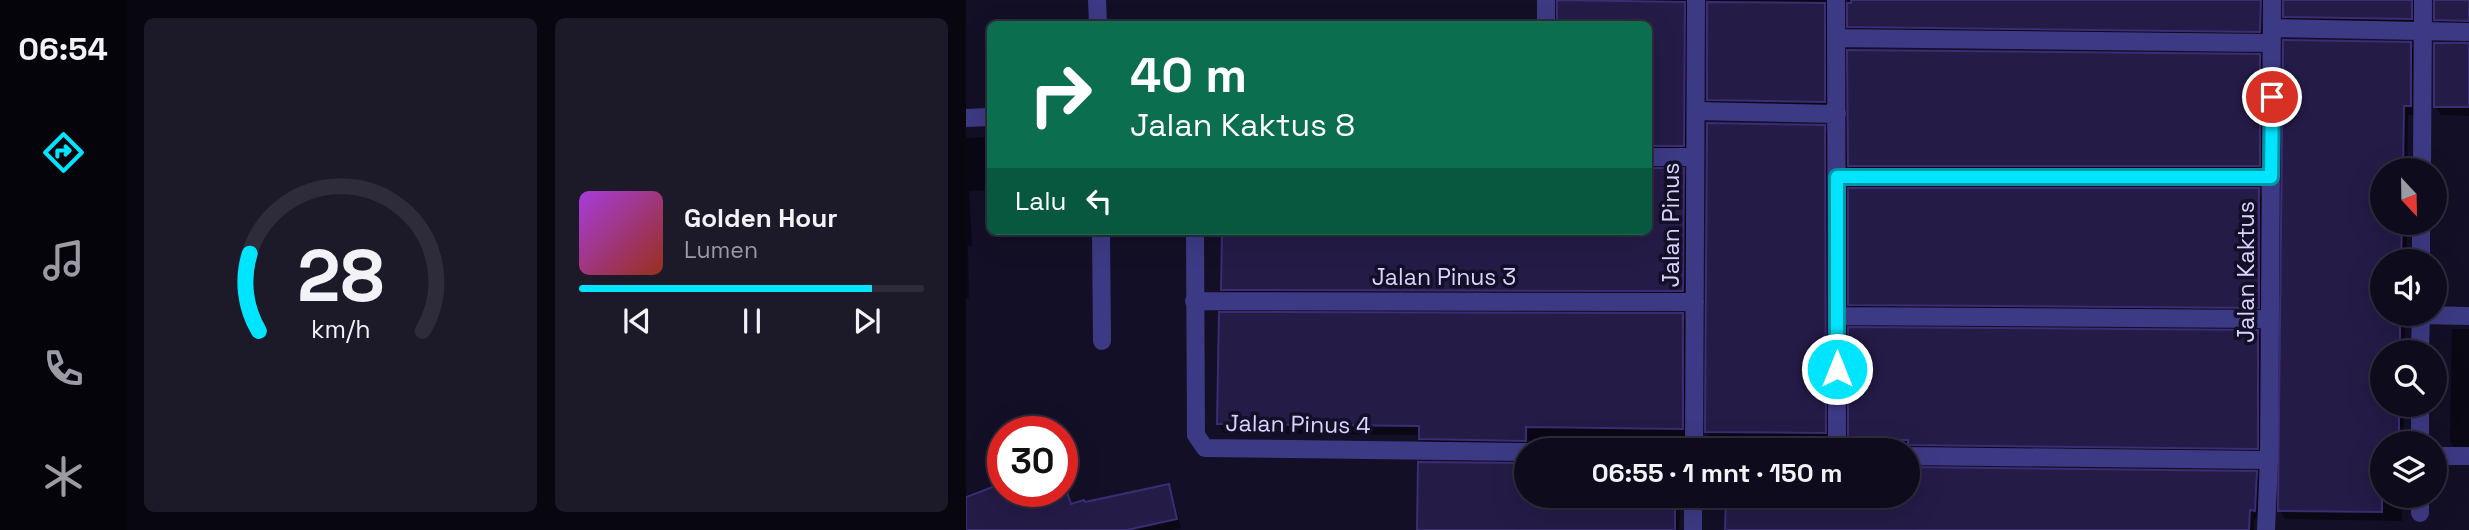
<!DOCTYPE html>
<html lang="id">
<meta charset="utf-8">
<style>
:root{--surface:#0e0b1c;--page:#1c1929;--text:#f1f3f6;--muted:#9b9ba3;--line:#2e2b3b;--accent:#00e5ff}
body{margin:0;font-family:"Space Grotesk",sans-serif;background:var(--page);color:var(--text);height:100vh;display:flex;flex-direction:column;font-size:26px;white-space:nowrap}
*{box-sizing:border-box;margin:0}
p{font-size:23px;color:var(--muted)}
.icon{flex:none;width:38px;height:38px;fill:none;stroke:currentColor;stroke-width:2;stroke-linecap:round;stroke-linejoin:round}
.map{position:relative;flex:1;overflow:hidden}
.drawer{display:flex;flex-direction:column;gap:18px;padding:18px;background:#08060f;width:840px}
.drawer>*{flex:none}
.guide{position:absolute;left:21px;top:21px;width:665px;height:214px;border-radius:10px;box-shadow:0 7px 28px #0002,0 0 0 2px var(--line);background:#0b6e4f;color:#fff;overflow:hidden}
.needle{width:46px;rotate:158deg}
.tools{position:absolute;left:1404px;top:158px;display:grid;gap:14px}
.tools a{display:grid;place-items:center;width:77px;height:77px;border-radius:50%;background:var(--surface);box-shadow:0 7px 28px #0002,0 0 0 2px var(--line);font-size:35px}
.speed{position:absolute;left:21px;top:416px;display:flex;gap:14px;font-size:35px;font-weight:700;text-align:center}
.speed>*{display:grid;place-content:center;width:91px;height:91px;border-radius:50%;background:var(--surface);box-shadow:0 7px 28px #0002,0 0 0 2px var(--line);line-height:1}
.speed .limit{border:10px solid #d22;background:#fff;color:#111}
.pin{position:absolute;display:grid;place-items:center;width:60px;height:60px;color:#fff;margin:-30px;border:4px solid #fff;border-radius:50%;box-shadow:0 2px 7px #0007}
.me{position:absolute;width:77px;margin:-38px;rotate:0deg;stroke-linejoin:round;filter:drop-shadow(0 0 5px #0008)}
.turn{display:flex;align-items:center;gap:24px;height:147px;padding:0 28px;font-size:32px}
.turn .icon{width:91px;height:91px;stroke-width:2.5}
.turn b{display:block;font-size:49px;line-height:60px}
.then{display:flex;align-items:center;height:66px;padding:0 28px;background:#0003;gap:14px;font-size:26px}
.drawer .widget{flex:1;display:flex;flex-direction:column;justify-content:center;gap:10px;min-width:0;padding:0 24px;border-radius:10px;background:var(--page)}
.drawer .dial{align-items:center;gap:0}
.dial svg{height:182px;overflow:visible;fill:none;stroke:var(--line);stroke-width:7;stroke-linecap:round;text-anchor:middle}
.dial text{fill:var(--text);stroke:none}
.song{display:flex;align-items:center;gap:21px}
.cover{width:84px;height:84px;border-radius:10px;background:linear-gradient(135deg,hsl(280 70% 55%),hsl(10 70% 35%))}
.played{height:7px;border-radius:4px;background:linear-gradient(90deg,var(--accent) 85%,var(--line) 85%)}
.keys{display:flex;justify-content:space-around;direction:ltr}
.drawer .tiles{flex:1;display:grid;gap:18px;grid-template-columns:repeat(2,1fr)}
.trip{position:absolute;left:548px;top:438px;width:406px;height:70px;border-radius:35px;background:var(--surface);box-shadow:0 7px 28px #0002,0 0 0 2px var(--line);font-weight:600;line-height:70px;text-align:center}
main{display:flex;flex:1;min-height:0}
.tab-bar{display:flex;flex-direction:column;width:126px;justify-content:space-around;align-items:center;background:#06040b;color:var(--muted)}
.tab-bar .icon{width:49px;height:49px}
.tab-bar .current{color:var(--accent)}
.tab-bar b{font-size:32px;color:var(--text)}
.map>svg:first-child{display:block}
</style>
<main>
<nav class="tab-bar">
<b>06:54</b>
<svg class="icon current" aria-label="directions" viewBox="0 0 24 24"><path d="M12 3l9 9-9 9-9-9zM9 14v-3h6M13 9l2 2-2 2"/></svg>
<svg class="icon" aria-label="music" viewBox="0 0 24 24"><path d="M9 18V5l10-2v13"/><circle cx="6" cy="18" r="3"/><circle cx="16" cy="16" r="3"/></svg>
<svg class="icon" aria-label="phone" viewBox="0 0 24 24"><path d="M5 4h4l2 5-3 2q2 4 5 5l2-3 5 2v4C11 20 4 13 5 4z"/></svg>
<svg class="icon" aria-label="climate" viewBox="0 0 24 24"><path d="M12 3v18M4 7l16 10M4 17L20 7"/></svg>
</nav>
<section class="drawer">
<div class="tiles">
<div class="widget dial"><svg viewBox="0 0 100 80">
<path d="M14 69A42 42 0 1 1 86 69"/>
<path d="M14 69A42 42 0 0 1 10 35" stroke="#00e5ff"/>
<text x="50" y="56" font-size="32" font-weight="700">28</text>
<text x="50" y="72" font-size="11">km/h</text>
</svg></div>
<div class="widget">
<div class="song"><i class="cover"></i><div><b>Golden Hour</b><p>Lumen</p></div></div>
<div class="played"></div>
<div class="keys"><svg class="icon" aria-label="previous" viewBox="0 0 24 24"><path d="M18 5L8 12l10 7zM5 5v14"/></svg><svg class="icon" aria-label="pause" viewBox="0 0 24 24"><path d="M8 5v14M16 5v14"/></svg><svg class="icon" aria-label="next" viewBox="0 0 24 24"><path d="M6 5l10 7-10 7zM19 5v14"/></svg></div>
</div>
</div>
</section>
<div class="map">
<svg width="1503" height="530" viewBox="0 0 1503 530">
<rect width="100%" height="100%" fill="#130f26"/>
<path fill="#0007" d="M592 0H730L722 154 682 156V24H592Z
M743 0H870L863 111 748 108 743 99Z
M882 0H1305L1299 40 888 35 883 26Z
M1318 0H1456L1450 28 1324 25 1319 16Z
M1468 0H1503V29H1475L1470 19Z
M1444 44 1450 53 1449 115H1442L1441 170H1416V222H1441L1440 261H1416V313H1439L1438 352H1416V404H1438L1437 443H1416V495H1436V521L1319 519 1314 510Z
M1503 45V116L1475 115 1469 106Z
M1293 56 1298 65V174H889L883 165Z
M858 127 863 136 864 450H763V441H746L741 432Z
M24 137V190L3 191 6 246H2L3 298 0 299V138Z
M717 170 722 179V299L262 298 257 289 258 231H682Z
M1292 190 1298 199 1297 316 889 313 884 304Z
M716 315 721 324V441H714V450L460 448 454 435 258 433 253 424Z
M884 329 1291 332 1297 341 1296 457 884 450Z
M1486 329H1503V450H1489L1484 441Z
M560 465V495H714L713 530H453Z
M942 469 1290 473 1295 482 1294 519H1288V530H762L942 495Z
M96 481 106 506 202 486 207 495 215 528 204 530H0V495L16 489 18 492H96Z"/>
<path fill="#241b47" stroke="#3b2d73" stroke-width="2" d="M591 0 719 2 718 146H682V24H591Z
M885 0H1295L1294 32 881 27V3H885Z
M1317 0H1446V19L1317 17Z
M1468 0H1503V21L1468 20Z
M741 2 859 3V102L741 100Z
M1317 40 1445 42V106H1438L1437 170H1416V222H1436L1435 261H1416V313H1434V352H1416V404H1433V443H1416V512L1312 511Z
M1468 43H1503V107H1468Z
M881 50 1294 54V166H882Z
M741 123 859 125 860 433 739 432Z
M682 168H718L717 291 255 290 256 231H682Z
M882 188H1293V308L882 305Z
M253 312 717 313V429L560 427V441L453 439V426L251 424Z
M882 327 1292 330V449L942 445V440L882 439Z
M452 462 560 463V495H709V530H451Z
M942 467 1291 471 1289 511 1284 510 1283 530H759L760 495H942Z
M37 483V492H101L105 504 118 500 119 502 203 484 211 519 161 530H0V497Z"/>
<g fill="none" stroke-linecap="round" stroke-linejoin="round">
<path stroke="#3d3a85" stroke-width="18" d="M131 0 132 24
M870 0 871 450
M580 24V0
M1306 28 1503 32
M870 38 1306 43
M730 111 871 114
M0 118 24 117
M682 157H729
M1456 170 1457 0
M871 177H1305
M135 231 136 341
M229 231 230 435 239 448 560 452
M1455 261V222
M228 301 729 302
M1455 315 1503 316
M871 316 1304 319
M1454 352 1455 313
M1454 443V404
M728 450 730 0
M942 456 1303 460
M1468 456H1503
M1454 495V513
M727 530V495
M1300 530 1303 460 1306 0"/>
</g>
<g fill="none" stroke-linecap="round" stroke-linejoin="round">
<defs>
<path id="route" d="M871 369V177H1305L1306 97"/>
</defs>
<use href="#route" stroke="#0095a6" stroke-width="18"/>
<use href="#route" stroke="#00e5ff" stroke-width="12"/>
</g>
<g text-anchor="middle" stroke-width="7" stroke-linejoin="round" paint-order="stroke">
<g font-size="23" fill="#d9d4ff" stroke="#130f26">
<text transform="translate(705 225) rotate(-90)" y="8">Jalan Pinus</text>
<text transform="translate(1280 272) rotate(-90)" y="8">Jalan Kaktus</text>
<text x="478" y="285">Jalan Pinus 3</text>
<text transform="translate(332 424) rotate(1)" y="8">Jalan Pinus 4</text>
</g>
</g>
</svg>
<div class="tools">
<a><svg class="needle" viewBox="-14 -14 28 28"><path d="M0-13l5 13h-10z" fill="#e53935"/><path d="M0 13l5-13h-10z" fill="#9b9ba3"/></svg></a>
<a><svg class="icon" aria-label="sound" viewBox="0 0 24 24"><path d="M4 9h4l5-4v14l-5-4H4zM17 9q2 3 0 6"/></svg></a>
<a><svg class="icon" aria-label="search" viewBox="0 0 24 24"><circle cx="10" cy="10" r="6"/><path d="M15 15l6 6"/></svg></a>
<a><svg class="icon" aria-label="layers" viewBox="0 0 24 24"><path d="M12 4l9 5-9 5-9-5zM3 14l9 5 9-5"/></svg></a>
</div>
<div class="speed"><div class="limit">30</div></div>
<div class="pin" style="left:1306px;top:97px;background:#d93025"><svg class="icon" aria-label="arrive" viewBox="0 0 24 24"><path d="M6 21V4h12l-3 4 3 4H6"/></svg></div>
<svg class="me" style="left:871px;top:369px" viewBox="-20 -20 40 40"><circle r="17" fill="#00e5ff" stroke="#fff" stroke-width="3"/><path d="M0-11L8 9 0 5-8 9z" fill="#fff"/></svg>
<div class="trip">06:55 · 1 mnt · 150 m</div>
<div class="guide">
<div class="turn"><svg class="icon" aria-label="right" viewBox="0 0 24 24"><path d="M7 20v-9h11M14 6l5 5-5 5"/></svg><div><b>40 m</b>Jalan Kaktus 8</div></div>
<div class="then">Lalu<svg class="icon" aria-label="left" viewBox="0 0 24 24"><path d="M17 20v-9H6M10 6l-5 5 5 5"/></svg></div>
</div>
</div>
</main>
